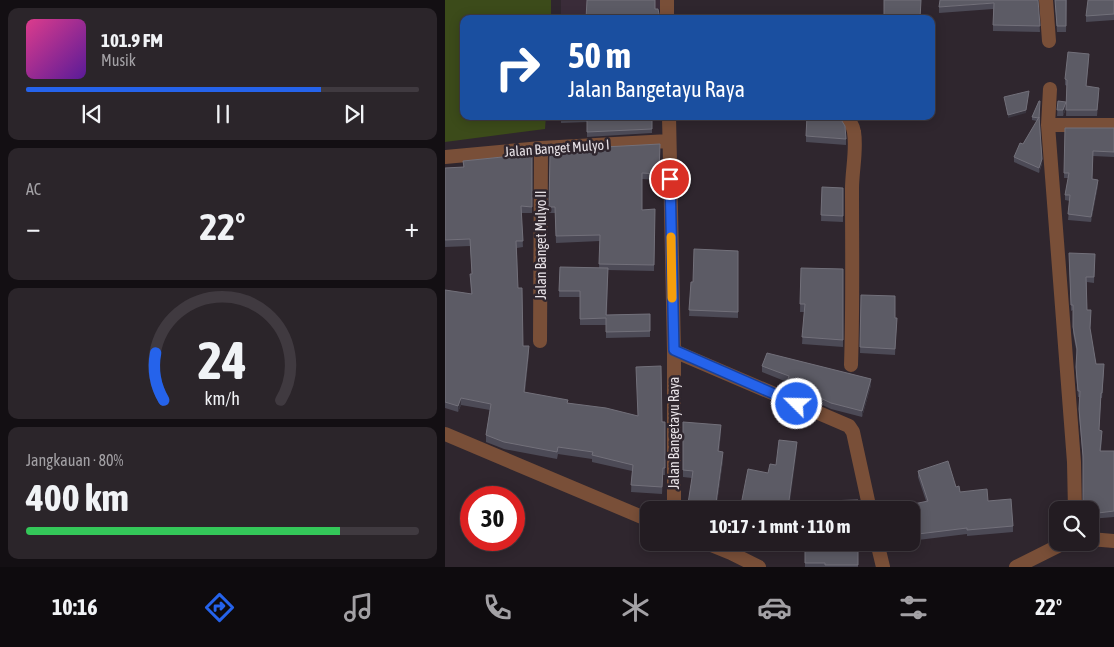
<!DOCTYPE html>
<html lang="id">
<meta charset="utf-8">
<style>
:root{--surface:#231c22;--page:#2b252a;--text:#f1f3f6;--muted:#a3a1a5;--line:#403a40;--accent:#2563eb}
body{margin:0;font-family:"Asap Condensed",sans-serif;background:var(--page);color:var(--text);height:100vh;display:flex;flex-direction:column;font-size:19px;white-space:nowrap}
*{box-sizing:border-box;margin:0}
p{font-size:16px;color:var(--muted)}
.icon{flex:none;width:28px;height:28px;fill:none;stroke:currentColor;stroke-width:2;stroke-linecap:round;stroke-linejoin:round}
.map{position:relative;flex:1;overflow:hidden}
.details{display:flex;flex-direction:column;gap:8px;padding:8px;background:#130f13;width:445px}
.details>*{flex:none}
.banner{position:absolute;left:15px;top:15px;width:475px;height:105px;border-radius:10px;box-shadow:0 2px 12px #0003,0 0 0 1px var(--line);background:#1a4fa0;color:#fff;overflow:hidden}
.controls{position:absolute;left:604px;top:501px;display:grid;gap:10px}
.controls a{display:grid;place-items:center;width:50px;height:50px;border-radius:10px;background:var(--surface);box-shadow:0 2px 12px #0003,0 0 0 1px var(--line);font-size:25px}
.speed{position:absolute;left:15px;top:486px;display:flex;gap:10px;font-size:25px;font-weight:700;text-align:center}
.speed>*{display:grid;place-content:center;width:65px;height:65px;border-radius:50%;background:var(--surface);box-shadow:0 2px 12px #0003,0 0 0 1px var(--line);line-height:1}
.speed .limit{border:8px solid #d22;background:#fff;color:#111}
.pin{position:absolute;display:grid;place-items:center;width:42px;height:42px;color:#fff;margin:-21px;border:2px solid #fff;border-radius:50%;box-shadow:0 1px 5px #0007}
.me{position:absolute;width:55px;margin:-28px;rotate:293deg;stroke-linejoin:round;filter:drop-shadow(0 0 4px #0008)}
.turn{display:flex;align-items:center;gap:18px;height:105px;padding:0 25px;font-size:22px}
.turn .icon{width:65px;height:65px;stroke-width:2.5}
.turn b{display:block;font-size:35px;line-height:42px}
.big{font-size:38px;font-weight:700;line-height:1.1}
.details .widget{flex:1;display:flex;flex-direction:column;justify-content:center;gap:8px;min-width:0;padding:0 18px;border-radius:10px;background:var(--page)}
.details .dial{align-items:center;gap:0}
.dial svg{height:130px;overflow:visible;fill:none;stroke:var(--line);stroke-width:7;stroke-linecap:round;text-anchor:middle}
.dial text{fill:var(--text);stroke:none}
.song{display:flex;align-items:center;gap:15px}
.cover{width:60px;height:60px;border-radius:8px;background:linear-gradient(135deg,hsl(330 70% 55%),hsl(270 70% 35%))}
.played{height:5px;border-radius:2px;background:linear-gradient(90deg,var(--accent) 75%,var(--line) 75%)}
.keys{display:flex;justify-content:space-around;direction:ltr}
.heat{display:flex;justify-content:space-between;align-items:center;font-size:28px;direction:ltr}
.charge{height:8px;border-radius:4px;background:linear-gradient(90deg,#34c759 80%,var(--line) 0)}
.trip{position:absolute;left:195px;top:501px;width:280px;height:50px;border-radius:10px;background:var(--surface);box-shadow:0 2px 12px #0003,0 0 0 1px var(--line);font-weight:700;line-height:50px;text-align:center}
.tab-bar{display:flex;height:80px;justify-content:space-around;align-items:center;background:#0e0b0e;color:var(--muted)}
.tab-bar .icon{width:35px;height:35px}
.tab-bar .active{color:var(--accent)}
.tab-bar b{font-size:22px;color:var(--text)}
main{display:flex;flex:1;min-height:0}
.map>svg:first-child{display:block}
</style>
<main>
<section class="details">
<div class="widget">
<div class="song"><i class="cover"></i><div><b>101.9 FM</b><p>Musik</p></div></div>
<div class="played"></div>
<div class="keys"><svg class="icon" aria-label="previous" viewBox="0 0 24 24"><path d="M18 5L8 12l10 7zM5 5v14"/></svg><svg class="icon" aria-label="pause" viewBox="0 0 24 24"><path d="M8 5v14M16 5v14"/></svg><svg class="icon" aria-label="next" viewBox="0 0 24 24"><path d="M6 5l10 7-10 7zM19 5v14"/></svg></div>
</div>
<div class="widget"><p>AC</p>
<div class="heat"><a>−</a><b class="big">22°</b><a>+</a></div>
</div>
<div class="widget dial"><svg viewBox="0 0 100 80">
<path d="M14 69A42 42 0 1 1 86 69"/>
<path d="M14 69A42 42 0 0 1 9 40" stroke="#2563eb"/>
<text x="50" y="56" font-size="32" font-weight="700">24</text>
<text x="50" y="72" font-size="11">km/h</text>
</svg></div>
<div class="widget"><p>Jangkauan · 80%</p><b class="big">400 km</b><div class="charge"></div></div>
</section>
<div class="map">
<svg width="669" height="567" viewBox="0 0 669 567">
<rect width="100%" height="100%" fill="#2f262e"/>
<path fill="#3a2c39" d="M116 0H215V9H177V19H116Z"/>
<path fill="#3c4b1a" d="M0 0H106V19H19V116H101L100 129 0 142Z"/>
<g fill="none" stroke-linecap="round" stroke-linejoin="round">
<path stroke="#794f38" stroke-width="14" d="M222 0V19
M601 0 604 41
M605 89 603 125 629 462 630 510
M224 116 229 351V510
M399 116C404 120 408 125 409 132 412 150 407 170 407 189 407 248 408 306 406 365
M603 125H669
M0 157 96 148 224 141
M95 341 96 148
M229 351 404 426 408 432 425 510
M645 539 669 541
M432 542 438 567
M571 567 621 542"/>
<path stroke="#794f38" stroke-width="14" d="M0 434 204 520
M259 542 286 553 314 567"/>
</g>
<path fill="#4c4a56" d="M593 0 595 32 548 31V9L494 13V7Z
M610 0H622L621 32H612Z
M669 0V20L641 22V16Z
M644 60 641 87 654 94 652 116H621L622 86 620 85V79Z
M594 101 597 164 594 173 569 162V157L578 144 592 121 587 120V117Z
M613 101 621 109 618 116H612Z
M116 116H207V133L142 137V122L116 123Z
M620 128H669V157L648 156 647 179 653 185 646 222 623 220 625 201 620 200V195L623 178H619Z
M361 136 401 139V145L361 142Z
M215 144 214 180 197 179V210L210 209 209 271 163 270 162 315 205 314V337L161 338V325H135V297H114L115 267 154 268 155 241 111 243 110 213H104L105 153H141Z
M87 154V213H76L78 247 72 248 73 288 78 346 84 353 80 392 123 403 220 422V475H218L217 494 186 492 187 471 147 462V459L113 454 112 459 59 449 41 442V435L45 410 16 405 13 412 0 408V290L26 294 25 274H27L25 246 0 247V168L18 167V161Z
M377 187 398 188V222L376 221Z
M293 251V318L244 316 246 282H248Z
M650 254 649 283 642 282V310L646 316 645 330 651 364 659 370 657 398H656L654 430 657 436 656 451H669V517L645 519V510L638 462 634 415 635 397H633L631 373 632 354 628 333V310L626 311 624 259Z
M356 268 398 269V347L357 344 359 312H355Z
M416 295 450 318H452L450 355 415 353Z
M317 366 426 385 417 417 386 409 371 402V397L342 388V382L317 372Z
M238 422 276 432 274 452 278 460 271 510H242L247 478 238 477Z
M473 471 511 487 515 492 543 501 568 526V532L522 536V534L473 540V543L443 549 441 542H466L481 501 473 477Z
M302 542H413V567H360V552L317 547V545Z"/>
<path fill="#39353f" d="M644 54V60L641 93V86Z
M584 91 581 113 563 118V115Z
M621 102V109L618 116V110Z
M597 159V164L594 173V168Z
M653 180V185L646 222V217Z
M84 346V353L79 398V392Z
M426 379V385L417 417V411Z
M16 398V405L13 412V406Z
M276 425V432L273 459V451Z
M352 442V449L344 510H343Z
M278 452V460L271 510H270Z
M473 536V543L443 549V543L446 542H466V538Z"/>
<path fill="#5c5b65" stroke="#72707a" d="M142 0H210V9H213L215 19H141Z
M439 0H476L475 19H439Z
M495 0H593L595 26 548 25 549 3 494 7Z
M610 0H621V26H612Z
M643 0H669V14L641 16Z
M623 52 644 54 641 86 654 88 652 110H621L622 80 620 79Z
M584 91 581 110 563 115 559 97Z
M594 101H595L594 118 587 117Z
M613 101 621 102 618 110H612Z
M116 116H207V129L142 132V117L116 118Z
M362 116 395 118 400 126 401 139 361 136Z
M594 117 597 159 594 168 569 157 575 143 578 144Z
M620 128H669V152L648 151 647 179 653 180 646 217 623 214 625 195H620L624 173H619Z
M215 144 214 174 197 173V210L210 209 209 265 154 264 155 235 111 236 110 207H104L105 153H141V148Z
M87 154V207L76 206 78 241H71L73 288H77L78 346H84L79 392 123 400 122 403 161 408 193 416 191 367 216 366 217 422H220V468H218L217 487 186 485 188 465 147 455 148 452 113 447 112 452 59 442 41 435 46 404 16 398 13 406 0 402V290L27 294 25 274H27L25 239 0 240V168L19 167 18 161Z
M377 187 398 188V216L376 215Z
M249 249 293 251V312L244 310 246 282H248Z
M624 253 650 254 649 277H641L642 310H646L645 328 651 364H659L657 393H656L654 430 657 431 655 451H669V511L645 514V510H638V456L634 409 635 391H633L631 367 632 349 628 327V305H626Z
M115 267 163 268 161 315 205 314V331L161 332V318L135 319V291H114Z
M356 268 398 269V340L357 337 360 304H355Z
M416 295 450 296V318H452L450 349 415 347Z
M322 353 426 379 417 411 386 403 371 396 372 392 342 382 344 376 317 366Z
M238 422 276 425 273 451 278 452 270 510H242L248 471 238 470Z
M334 440 352 442 343 508 360 510H295L303 469 323 473 325 464 331 465Z
M503 461 511 487 514 486 515 492 542 489 543 501 566 499 568 526 522 530V528L473 534V536L466 538V510H440L483 501 473 471Z
M413 500V510H379V501Z
M338 542H413V565H380V563H360V545Z"/>
<g fill="none" stroke-linecap="round" stroke-linejoin="round">
<defs>
<path id="route" d="M225 179 229 350 352 404"/>
</defs>
<use href="#route" stroke="#184099" stroke-width="12"/>
<use href="#route" stroke="#2563eb" stroke-width="9"/>
<path stroke="#f59e0b" stroke-width="9" d="M226 237 227 298"/>
</g>
<g text-anchor="middle" stroke-width="5" stroke-linejoin="round" paint-order="stroke">
<g font-size="14" fill="#e7e1e6" stroke="#2f262e">
<text transform="translate(112 148) rotate(-4)" y="5">Jalan Banget Mulyo I</text>
<text transform="translate(96 245) rotate(-90)" y="5">Jalan Banget Mulyo II</text>
<text transform="translate(229 433) rotate(-90)" y="5">Jalan Bangetayu Raya</text>
</g>
</g>
</svg>
<div class="controls">
<a><svg class="icon" aria-label="search" viewBox="0 0 24 24"><circle cx="10" cy="10" r="6"/><path d="M15 15l6 6"/></svg></a>
</div>
<div class="speed"><div class="limit">30</div></div>
<div class="pin" style="left:225px;top:179px;background:#d93025"><svg class="icon" aria-label="arrive" viewBox="0 0 24 24"><path d="M6 21V4h12l-3 4 3 4H6"/></svg></div>
<svg class="me" style="left:352px;top:404px" viewBox="-20 -20 40 40"><circle r="17" fill="#2563eb" stroke="#fff" stroke-width="3"/><path d="M0-11L8 9 0 5-8 9z" fill="#fff"/></svg>
<div class="trip">10:17 · 1 mnt · 110 m</div>
<div class="banner">
<div class="turn"><svg class="icon" aria-label="right" viewBox="0 0 24 24"><path d="M7 20v-9h11M14 6l5 5-5 5"/></svg><div><b>50 m</b>Jalan Bangetayu Raya</div></div>
</div>
</div>
</main>
<nav class="tab-bar">
<b>10:16</b>
<svg class="icon active" aria-label="directions" viewBox="0 0 24 24"><path d="M12 3l9 9-9 9-9-9zM9 14v-3h6M13 9l2 2-2 2"/></svg>
<svg class="icon" aria-label="music" viewBox="0 0 24 24"><path d="M9 18V5l10-2v13"/><circle cx="6" cy="18" r="3"/><circle cx="16" cy="16" r="3"/></svg>
<svg class="icon" aria-label="phone" viewBox="0 0 24 24"><path d="M5 4h4l2 5-3 2q2 4 5 5l2-3 5 2v4C11 20 4 13 5 4z"/></svg>
<svg class="icon" aria-label="climate" viewBox="0 0 24 24"><path d="M12 3v18M4 7l16 10M4 17L20 7"/></svg>
<svg class="icon" aria-label="car" viewBox="0 0 24 24"><path d="M5 17H2v-5l4-1 3-4h7l3 4 3 1v5h-3M9 17h6M6 11h13"/><circle cx="7" cy="17" r="2"/><circle cx="17" cy="17" r="2"/></svg>
<svg class="icon" aria-label="filters" viewBox="0 0 24 24"><path d="M4 7h16M4 17h16"/><circle cx="9" cy="7" r="2"/><circle cx="15" cy="17" r="2"/></svg>
<b>22°</b>
</nav>
